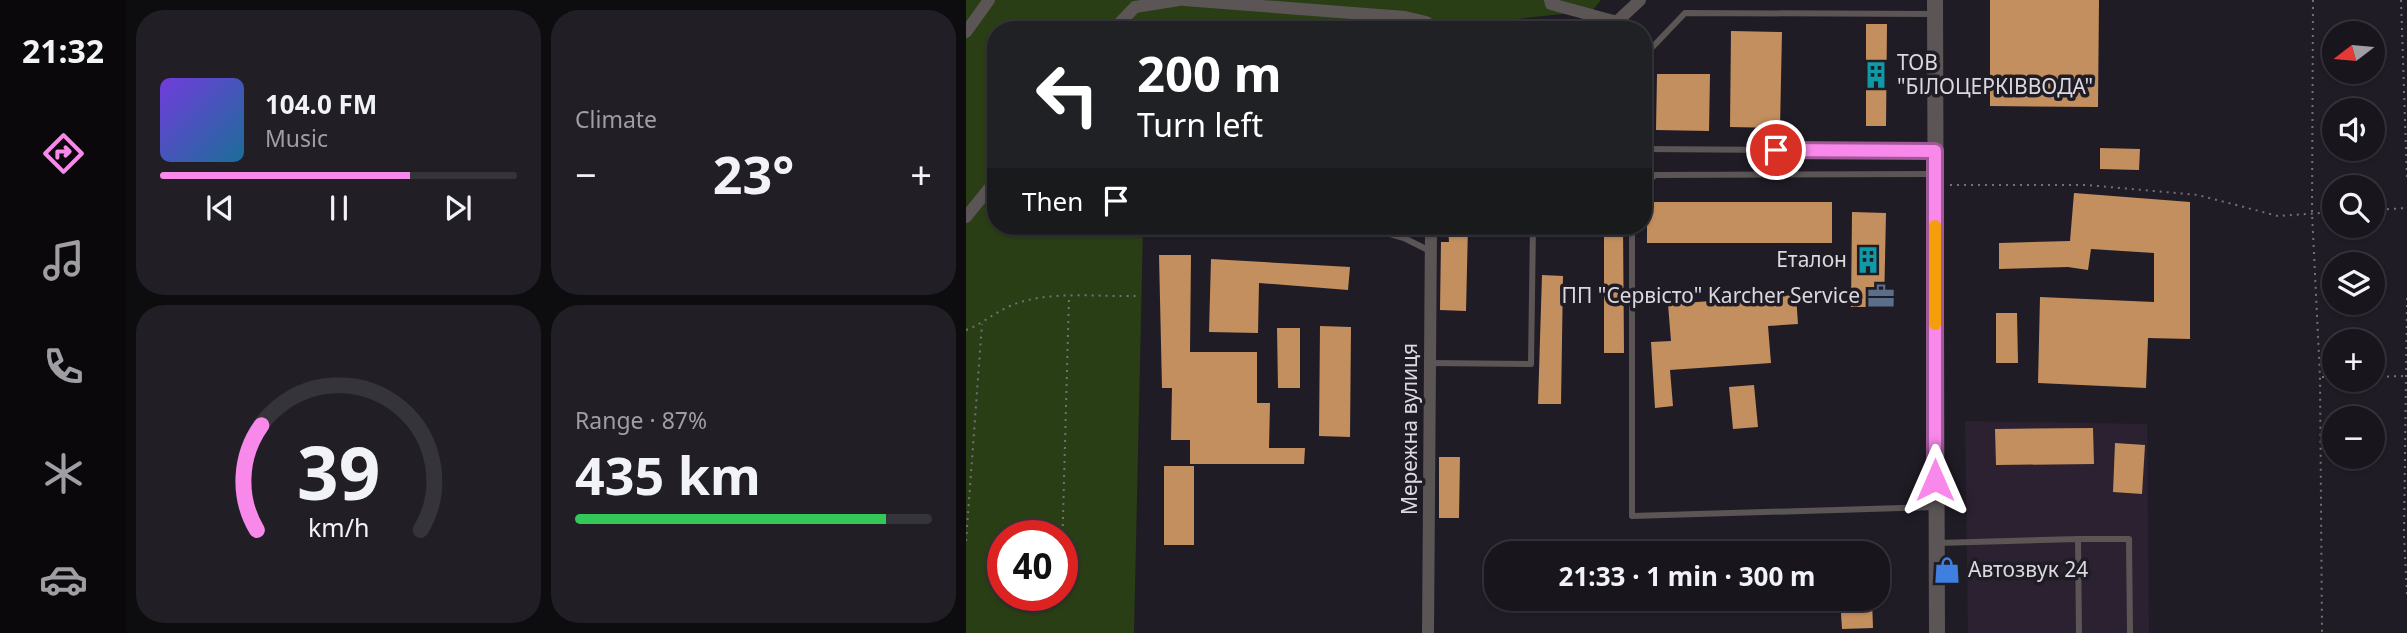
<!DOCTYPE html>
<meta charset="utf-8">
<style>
:root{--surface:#18151c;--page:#211e25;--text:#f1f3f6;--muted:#9f9fa3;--line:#36343b;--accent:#f888ea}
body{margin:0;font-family:"Noto Sans",sans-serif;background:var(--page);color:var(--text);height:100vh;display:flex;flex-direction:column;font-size:26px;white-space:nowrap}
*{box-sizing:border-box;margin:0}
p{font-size:23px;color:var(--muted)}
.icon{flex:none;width:38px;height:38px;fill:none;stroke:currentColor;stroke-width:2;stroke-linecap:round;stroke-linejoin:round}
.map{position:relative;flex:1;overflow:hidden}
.panel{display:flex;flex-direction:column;gap:10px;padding:10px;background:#0d0c0f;width:840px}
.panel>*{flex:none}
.hud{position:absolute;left:21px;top:21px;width:665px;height:214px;border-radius:28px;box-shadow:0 2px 5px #0004,0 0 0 2px var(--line);background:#202124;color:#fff;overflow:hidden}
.needle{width:46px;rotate:254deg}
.controls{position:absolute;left:1356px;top:21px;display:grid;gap:14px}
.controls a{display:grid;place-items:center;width:63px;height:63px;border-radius:50%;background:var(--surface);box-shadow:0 2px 5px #0004,0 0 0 2px var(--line);font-size:35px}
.speed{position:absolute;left:21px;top:520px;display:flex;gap:14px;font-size:35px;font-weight:700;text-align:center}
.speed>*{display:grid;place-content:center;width:91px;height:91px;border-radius:50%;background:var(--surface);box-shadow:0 2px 5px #0004,0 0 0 2px var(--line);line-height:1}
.speed .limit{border:10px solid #d22;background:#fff;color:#111}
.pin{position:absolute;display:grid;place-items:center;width:60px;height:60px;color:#fff;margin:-30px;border:4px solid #fff;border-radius:50%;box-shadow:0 2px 7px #0007}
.me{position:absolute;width:77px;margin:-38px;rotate:0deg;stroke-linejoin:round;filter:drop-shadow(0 0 5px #0008)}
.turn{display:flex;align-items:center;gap:24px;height:147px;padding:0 35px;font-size:32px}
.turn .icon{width:91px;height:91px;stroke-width:2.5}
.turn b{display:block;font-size:49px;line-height:60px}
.then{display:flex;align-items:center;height:66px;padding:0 35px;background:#0003;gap:14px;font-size:26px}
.big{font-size:52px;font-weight:700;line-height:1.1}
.panel .tile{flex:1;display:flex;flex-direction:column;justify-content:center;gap:10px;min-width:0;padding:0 24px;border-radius:28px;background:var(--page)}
.panel .dial{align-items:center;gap:0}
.dial svg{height:182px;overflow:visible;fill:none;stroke:var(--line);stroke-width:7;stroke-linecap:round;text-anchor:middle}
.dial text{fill:var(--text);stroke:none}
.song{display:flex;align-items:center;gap:21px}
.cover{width:84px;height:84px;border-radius:10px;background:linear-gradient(135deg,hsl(260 70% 55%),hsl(200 70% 35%))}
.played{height:7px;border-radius:4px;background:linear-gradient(90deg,var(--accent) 70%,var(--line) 70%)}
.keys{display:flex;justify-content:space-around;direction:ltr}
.heat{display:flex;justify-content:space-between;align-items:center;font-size:38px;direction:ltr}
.charge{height:10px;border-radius:5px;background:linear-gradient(90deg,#34c759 87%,var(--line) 0)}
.panel .tiles{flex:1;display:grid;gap:10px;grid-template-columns:repeat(2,1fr)}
.trip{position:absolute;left:518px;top:541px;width:406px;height:70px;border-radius:28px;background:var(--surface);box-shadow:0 2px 5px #0004,0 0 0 2px var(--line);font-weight:700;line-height:70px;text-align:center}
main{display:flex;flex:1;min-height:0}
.dock{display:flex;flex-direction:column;width:126px;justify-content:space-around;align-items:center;background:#0a080b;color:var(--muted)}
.dock .icon{width:49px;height:49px}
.dock .active{color:var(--accent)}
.dock b{font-size:32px;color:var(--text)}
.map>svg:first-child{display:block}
</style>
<main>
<nav class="dock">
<b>21:32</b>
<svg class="icon active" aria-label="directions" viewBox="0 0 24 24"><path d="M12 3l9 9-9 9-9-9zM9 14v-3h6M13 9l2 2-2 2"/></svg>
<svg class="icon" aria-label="music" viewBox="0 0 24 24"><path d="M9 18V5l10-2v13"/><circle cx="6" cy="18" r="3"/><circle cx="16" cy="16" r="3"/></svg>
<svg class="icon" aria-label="phone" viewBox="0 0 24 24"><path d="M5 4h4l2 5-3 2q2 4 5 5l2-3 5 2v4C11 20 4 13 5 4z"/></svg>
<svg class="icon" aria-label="climate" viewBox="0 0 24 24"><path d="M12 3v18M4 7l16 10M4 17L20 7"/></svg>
<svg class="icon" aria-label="car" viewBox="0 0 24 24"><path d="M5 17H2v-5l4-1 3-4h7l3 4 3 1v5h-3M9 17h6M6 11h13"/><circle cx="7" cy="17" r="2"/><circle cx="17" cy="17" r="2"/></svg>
</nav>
<section class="panel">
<div class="tiles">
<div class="tile">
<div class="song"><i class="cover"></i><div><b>104.0 FM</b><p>Music</p></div></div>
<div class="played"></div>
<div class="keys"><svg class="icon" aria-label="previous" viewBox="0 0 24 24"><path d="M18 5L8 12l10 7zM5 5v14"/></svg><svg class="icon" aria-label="pause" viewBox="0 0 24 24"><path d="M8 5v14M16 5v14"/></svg><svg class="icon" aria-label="next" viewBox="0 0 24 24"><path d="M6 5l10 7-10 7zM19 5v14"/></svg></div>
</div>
<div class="tile"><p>Climate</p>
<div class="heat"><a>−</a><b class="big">23°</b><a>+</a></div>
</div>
<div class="tile dial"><svg viewBox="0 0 100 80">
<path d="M14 69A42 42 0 1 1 86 69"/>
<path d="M14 69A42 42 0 0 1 16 23" stroke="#f888ea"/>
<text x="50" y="56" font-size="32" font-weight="700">39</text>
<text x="50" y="72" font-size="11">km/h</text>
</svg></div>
<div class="tile"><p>Range · 87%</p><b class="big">435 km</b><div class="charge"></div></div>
</div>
</section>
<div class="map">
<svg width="1441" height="633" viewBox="0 0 1441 633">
<rect width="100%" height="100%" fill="#201c26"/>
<path fill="#2b2130" d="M999 421 1181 424 1183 633H1002Z"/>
<path fill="#2a3e15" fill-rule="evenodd" d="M0 0H635L626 11 444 30H30V226H177L168 633H0ZM37 536H96V595H37Z"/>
<path fill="#c48f5e" d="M1024 0H1133L1132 107 1024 106Z
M900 24H921L920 126H900Z
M765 31 816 32 814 128 764 127Z
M691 74H744L743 131 690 130Z
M1134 148 1174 149 1173 170 1134 169Z
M1108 193 1224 202V339L1182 338 1180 388 1072 383 1074 297 1188 302V253L1125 249 1122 270 1102 267 1033 269V243L1104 241Z
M681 202H866V243H681Z
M886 212 920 213 918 307H885Z
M482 226H502L500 311 474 310 475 242H483Z
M638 226H657L658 353H638Z
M193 255H225L224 352H291V403H304L303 448H339L338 464H224V440H205L206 388H196Z
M245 259 384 267 382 290 293 283 292 333 243 332Z
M576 275 597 276 595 404H572Z
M830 295 832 324 802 326 805 363 704 370 707 406 689 408 685 342 705 341 702 304Z
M1030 313H1051L1052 363H1030Z
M354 326 385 327 384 437 353 436Z
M311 328H334V388H312Z
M788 385 792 427 767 429 763 387Z
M1127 428 1128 464 1030 465 1029 429Z
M1149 443 1179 445 1176 494 1147 492Z
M473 457H494L493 518H473Z
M198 466H228V545H198Z
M630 598H697V609L631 611Z
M874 598H906L907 628 876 629Z"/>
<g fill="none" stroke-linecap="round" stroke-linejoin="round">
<path stroke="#747078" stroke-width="2" stroke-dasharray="2 5" stroke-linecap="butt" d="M1347 0 1346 213 1354 377 1356 633
M1435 0 1441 180
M984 185H1121L1232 195 1312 216 1368 212
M1407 210 1441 208
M1441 298 1438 536 1441 594
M0 330C16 324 28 313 44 306 80 290 131 297 170 296
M1356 377H1368
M1407 377 1440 376
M0 541 16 324
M96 554 103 297"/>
<path stroke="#5b5555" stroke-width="6" d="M677 57 719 13 968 14
M677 149 967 151
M677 187 689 175 967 174
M666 226V516L969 507
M225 228 400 227 438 238 464 251
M464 363 565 364 567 226
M972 543 1112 539
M1113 633 1112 539H1163L1164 633"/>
<path stroke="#5b5555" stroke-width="12" d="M218 0 439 17 460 22 470 30
M584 0 585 4 651 22
M147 30 169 7 213 0
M642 30 674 0
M0 32 23 0
M0 217 30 180
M462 633 465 226"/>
<path stroke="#5b5555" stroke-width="16" d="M969 0 971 633"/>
</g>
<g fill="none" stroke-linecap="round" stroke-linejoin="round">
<defs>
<path id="route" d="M810 150 969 151V480"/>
</defs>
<use href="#route" stroke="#a15898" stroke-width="18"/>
<use href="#route" stroke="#f888ea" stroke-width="12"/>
<path stroke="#f59e0b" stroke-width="12" d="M969 324V226"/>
</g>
<defs>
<symbol id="building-bare" viewBox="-9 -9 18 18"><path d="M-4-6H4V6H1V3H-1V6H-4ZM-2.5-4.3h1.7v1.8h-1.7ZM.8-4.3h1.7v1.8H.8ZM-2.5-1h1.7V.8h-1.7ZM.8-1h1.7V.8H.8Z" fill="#0f9aa8" stroke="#201c26" stroke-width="2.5" paint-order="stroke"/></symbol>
<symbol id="office-bare" viewBox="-9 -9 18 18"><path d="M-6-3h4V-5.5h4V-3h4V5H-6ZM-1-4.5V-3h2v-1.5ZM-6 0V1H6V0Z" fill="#5c6f8a" stroke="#201c26" stroke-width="2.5" paint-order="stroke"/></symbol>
<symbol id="shop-bare" viewBox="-9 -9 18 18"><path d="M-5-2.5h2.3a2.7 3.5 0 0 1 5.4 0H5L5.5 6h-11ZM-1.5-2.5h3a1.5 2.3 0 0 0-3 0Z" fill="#3f7fe0" stroke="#201c26" stroke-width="2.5" paint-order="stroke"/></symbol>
</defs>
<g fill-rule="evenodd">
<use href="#building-bare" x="891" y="56" width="38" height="38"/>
<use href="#building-bare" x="883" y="241" width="38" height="38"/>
<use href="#office-bare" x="896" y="277" width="38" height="38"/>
<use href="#shop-bare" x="962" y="551" width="38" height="38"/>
</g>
<g text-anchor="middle" stroke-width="7" stroke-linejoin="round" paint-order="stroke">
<g font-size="21" fill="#dbd8de" stroke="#201c26" text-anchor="start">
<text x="931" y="70">ТОВ<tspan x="931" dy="24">"БІЛОЦЕРКІВВОДА"</tspan></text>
<text x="881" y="267" text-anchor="end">Еталон</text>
<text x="894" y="303" text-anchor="end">ПП "Сервісто" Karcher Service</text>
<text x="1002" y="577">Автозвук 24</text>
</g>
<g font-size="21" fill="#dbd8de" stroke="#201c26">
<text transform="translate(444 429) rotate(-90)" y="7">Мережна вулиця</text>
</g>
</g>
</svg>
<div class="controls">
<a><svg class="needle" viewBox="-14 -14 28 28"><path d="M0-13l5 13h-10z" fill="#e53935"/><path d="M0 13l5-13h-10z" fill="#9f9fa3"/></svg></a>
<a><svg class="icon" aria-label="sound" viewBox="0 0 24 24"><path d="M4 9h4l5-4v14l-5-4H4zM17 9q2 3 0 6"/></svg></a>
<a><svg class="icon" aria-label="search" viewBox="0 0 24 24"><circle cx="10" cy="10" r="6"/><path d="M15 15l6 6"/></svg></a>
<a><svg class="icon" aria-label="layers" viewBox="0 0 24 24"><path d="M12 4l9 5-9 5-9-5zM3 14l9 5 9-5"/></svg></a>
<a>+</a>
<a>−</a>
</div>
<div class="speed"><div class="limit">40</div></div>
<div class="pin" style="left:810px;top:150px;background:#d93025"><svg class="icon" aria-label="arrive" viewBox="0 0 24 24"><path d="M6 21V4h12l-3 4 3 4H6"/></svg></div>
<svg class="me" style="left:969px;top:480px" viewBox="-20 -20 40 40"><path d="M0-17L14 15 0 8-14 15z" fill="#f888ea" stroke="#fff" stroke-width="4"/></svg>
<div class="trip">21:33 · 1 min · 300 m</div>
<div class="hud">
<div class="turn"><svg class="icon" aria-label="left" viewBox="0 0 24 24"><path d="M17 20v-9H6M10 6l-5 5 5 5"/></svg><div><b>200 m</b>Turn left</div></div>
<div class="then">Then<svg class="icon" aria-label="arrive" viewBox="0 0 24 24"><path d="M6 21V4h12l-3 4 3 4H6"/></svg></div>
</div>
</div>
</main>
